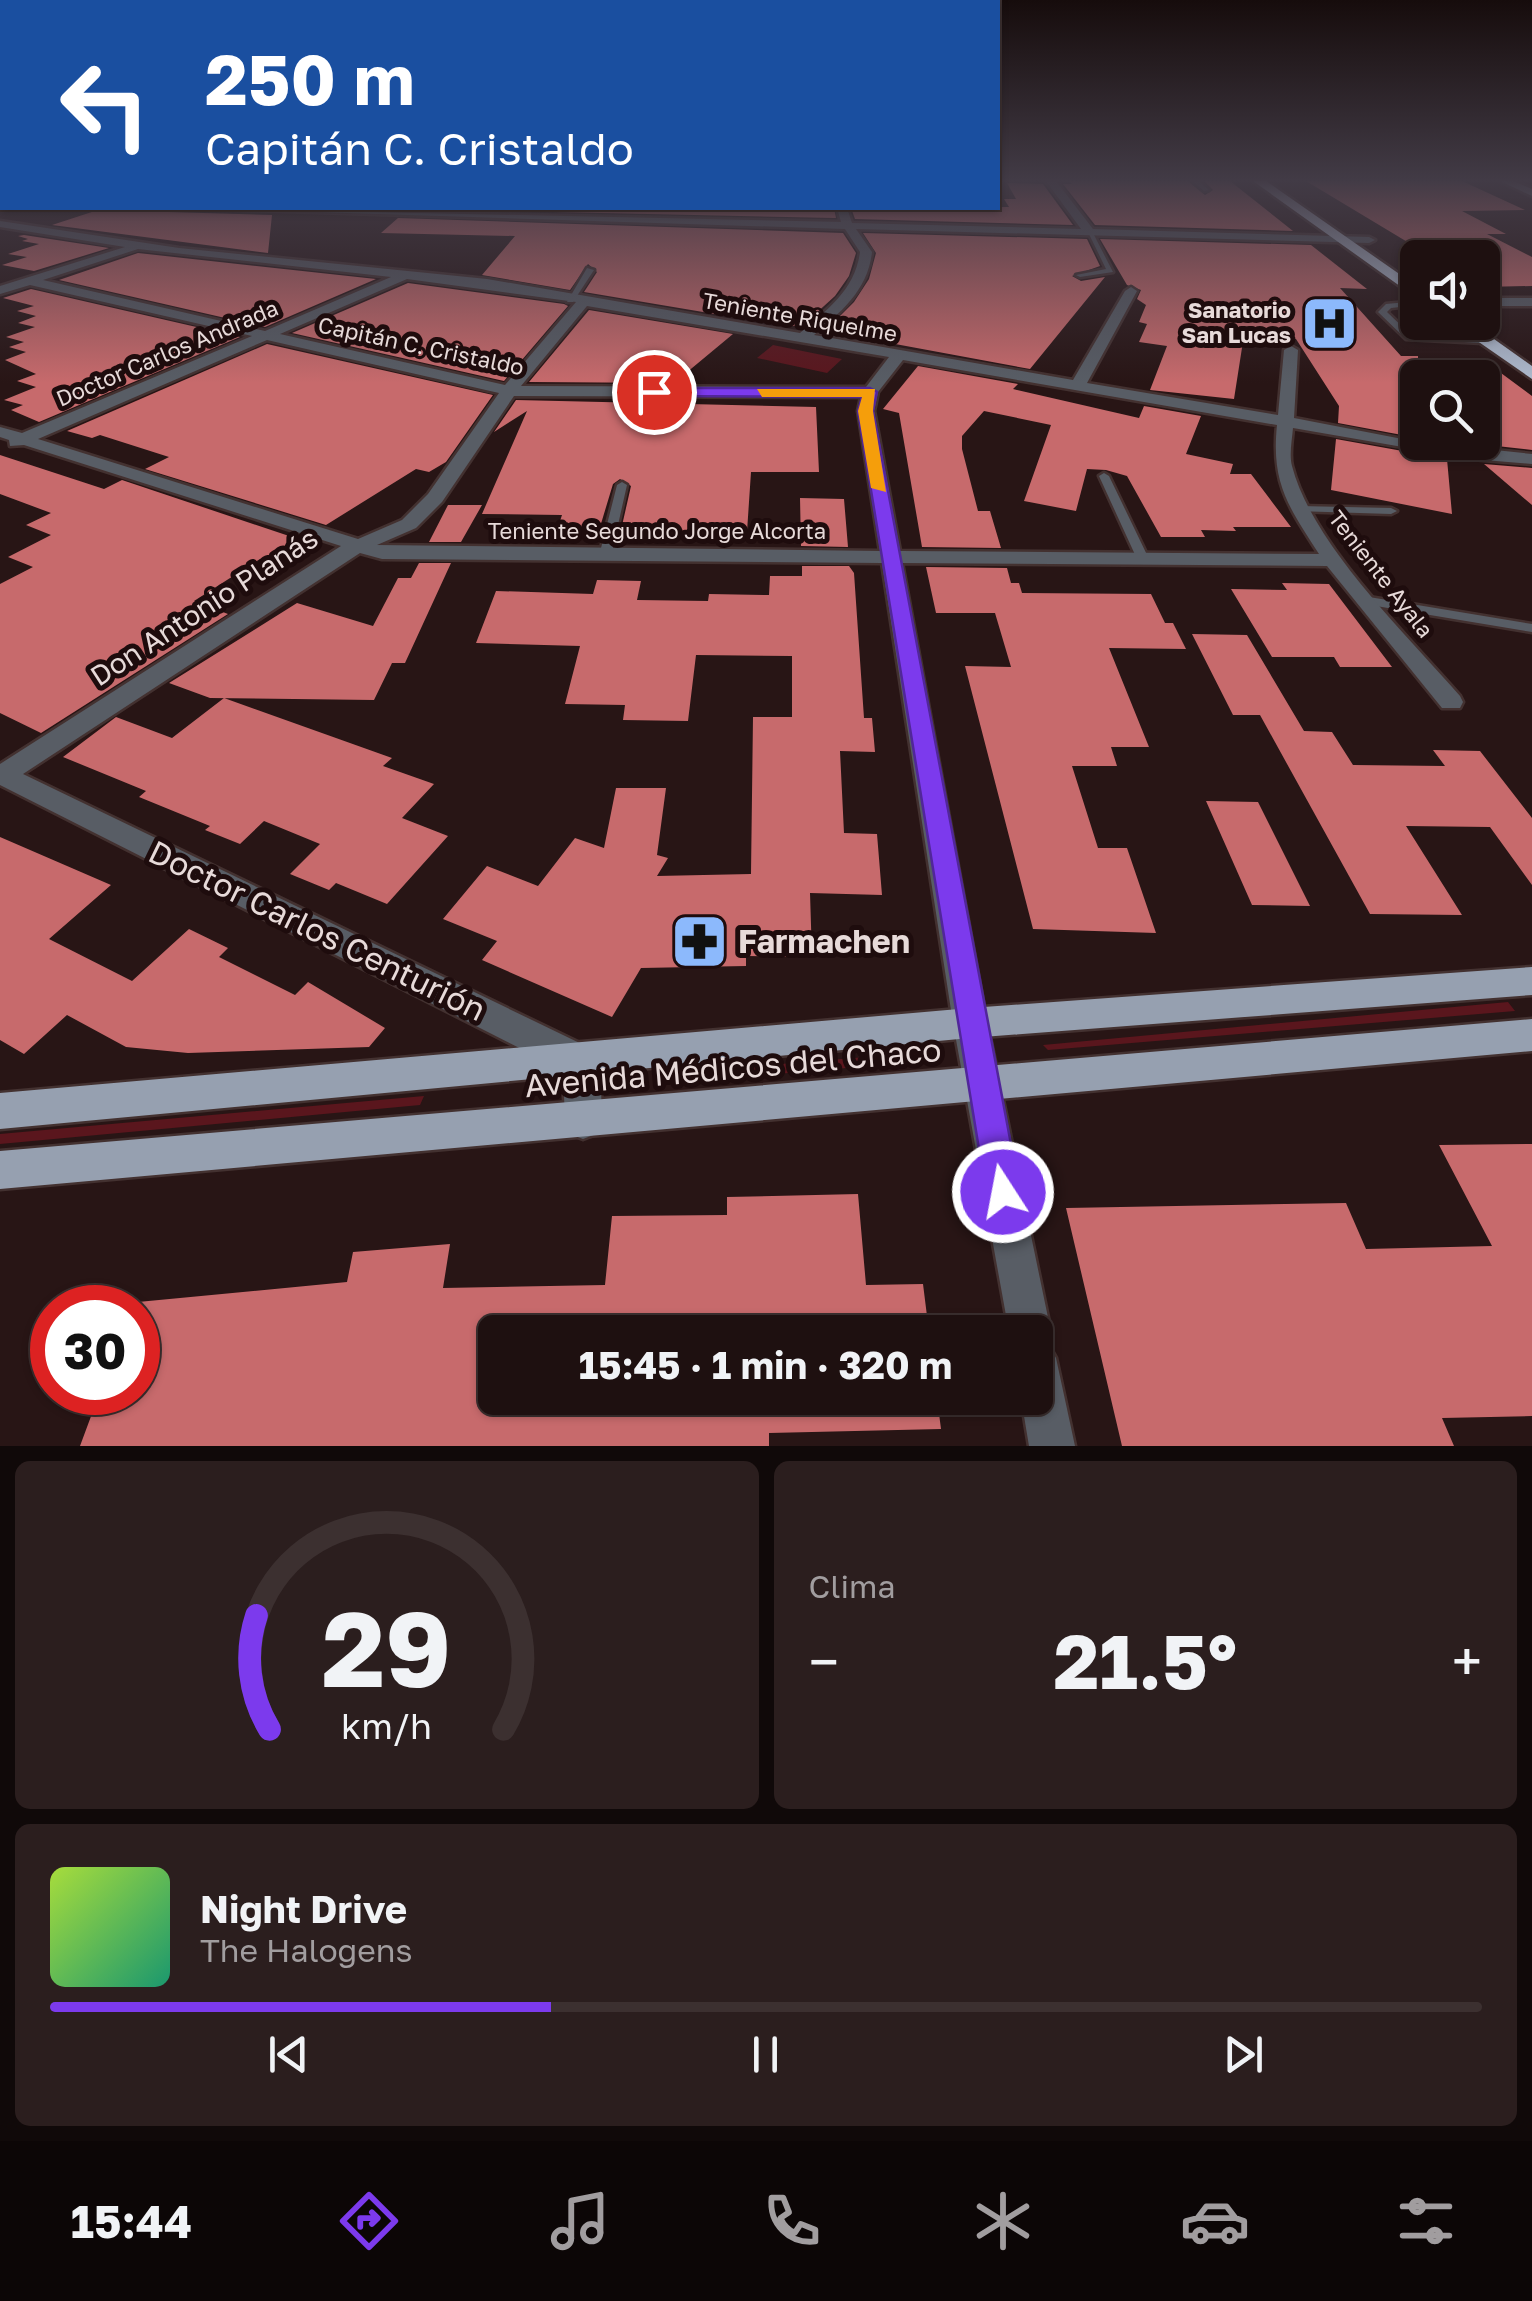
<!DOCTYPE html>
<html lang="es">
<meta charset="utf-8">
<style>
:root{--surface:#1e1010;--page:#2b1e1e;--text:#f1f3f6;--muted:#a19d9f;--line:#3c3030;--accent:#7c3aed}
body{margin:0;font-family:"Golos Text",sans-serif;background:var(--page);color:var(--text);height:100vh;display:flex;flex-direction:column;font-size:38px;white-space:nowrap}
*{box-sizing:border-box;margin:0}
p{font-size:32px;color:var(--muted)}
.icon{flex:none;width:55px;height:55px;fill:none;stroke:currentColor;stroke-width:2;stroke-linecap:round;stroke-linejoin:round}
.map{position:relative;height:1446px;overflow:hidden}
.sheet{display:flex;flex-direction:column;gap:15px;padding:15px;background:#100909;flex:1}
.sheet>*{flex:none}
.hud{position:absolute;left:0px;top:0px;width:1000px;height:210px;box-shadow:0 2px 8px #0004,0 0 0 2px var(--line);background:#1a4fa0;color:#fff;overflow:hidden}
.fabs{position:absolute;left:1400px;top:240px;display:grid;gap:20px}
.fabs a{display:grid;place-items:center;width:100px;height:100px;border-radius:15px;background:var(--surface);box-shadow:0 2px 8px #0004,0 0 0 2px var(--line);font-size:50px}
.speed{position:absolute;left:30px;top:1285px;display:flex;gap:20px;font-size:50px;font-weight:700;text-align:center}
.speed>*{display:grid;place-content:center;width:130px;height:130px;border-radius:50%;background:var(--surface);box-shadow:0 2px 8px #0004,0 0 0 2px var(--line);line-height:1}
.speed .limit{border:15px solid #d22;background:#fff;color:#111}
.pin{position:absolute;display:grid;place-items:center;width:85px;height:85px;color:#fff;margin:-42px;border:5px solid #fff;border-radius:50%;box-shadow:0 2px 10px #0007}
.me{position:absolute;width:110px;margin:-55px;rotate:349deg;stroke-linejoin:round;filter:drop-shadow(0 0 8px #0008)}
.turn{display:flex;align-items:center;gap:35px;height:210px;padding:0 40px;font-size:45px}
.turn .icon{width:130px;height:130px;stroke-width:2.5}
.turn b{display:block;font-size:70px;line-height:85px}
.big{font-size:75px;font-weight:700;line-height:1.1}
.sheet .tile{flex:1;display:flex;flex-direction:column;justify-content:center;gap:15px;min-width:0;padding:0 35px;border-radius:15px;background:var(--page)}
.sheet .dial{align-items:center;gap:0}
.dial svg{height:260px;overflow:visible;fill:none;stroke:var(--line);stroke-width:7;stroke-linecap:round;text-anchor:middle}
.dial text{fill:var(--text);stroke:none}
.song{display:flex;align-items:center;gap:30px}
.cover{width:120px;height:120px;border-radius:15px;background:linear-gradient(135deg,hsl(80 70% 55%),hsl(160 70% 35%))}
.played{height:10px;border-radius:5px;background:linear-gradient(90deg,var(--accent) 35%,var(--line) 35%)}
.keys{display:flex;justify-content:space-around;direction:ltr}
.heat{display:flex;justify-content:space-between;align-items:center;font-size:55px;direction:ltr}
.sheet .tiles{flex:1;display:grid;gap:15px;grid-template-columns:1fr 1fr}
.tile:last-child{grid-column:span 2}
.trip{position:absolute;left:478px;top:1315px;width:575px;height:100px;border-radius:15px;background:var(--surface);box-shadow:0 2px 8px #0004,0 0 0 2px var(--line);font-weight:700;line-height:100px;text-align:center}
.dock{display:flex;height:160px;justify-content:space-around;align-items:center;background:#0c0606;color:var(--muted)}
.dock .icon{width:70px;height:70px}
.dock .active{color:var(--accent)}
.dock b{font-size:45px;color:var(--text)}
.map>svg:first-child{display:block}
</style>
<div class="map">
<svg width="1532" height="1446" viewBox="0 0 1532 1446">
<rect width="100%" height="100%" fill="#281515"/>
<path fill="#5a161d" d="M773 345 842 359 827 373 757 358Z
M1508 1002 1515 1011 1048 1050 1043 1045Z
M915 1053 919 1056 916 1062 658 1084 655 1080 658 1074Z
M424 1096 420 1105 0 1144V1134Z"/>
<path fill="#c76a6c" d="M1069 181H1188L1205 195 1213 190 1204 181H1230L1293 231 1095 225 1063 184H1072Z
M1306 181H1462L1525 210 1462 211 1506 234H1487L1532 257V286L1482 287V258H1434Z
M1007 183 1043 184 1073 225 855 219 851 208 1009 207 1004 199H1016Z
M410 208H834L836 218 408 209Z
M98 210 272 215 268 253 52 225Z
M398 218 843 233 856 253 849 276 835 296 802 326H787L584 292 597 272 588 264 570 290 482 275 515 236 381 233Z
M863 233 1087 239 1100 266 1072 276 1081 281 1105 277 1030 369 825 331 854 302 869 279 876 253Z
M24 235 109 248 34 271 2 265 27 257 8 254 39 244 22 241 28 239 18 236Z
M1100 239 1311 245 1367 289 1340 288 1401 356H1418V438L1338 423 1339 406 1296 339 1244 335 1234 399 1150 390 1167 346 1139 342 1147 324 1139 322 1146 305 1137 299 1141 290 1127 285Z
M138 253 376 279 265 327 59 280Z
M408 283 564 304 568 306 504 381 292 333Z
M31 289 240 337 39 422 11 410 23 405 4 400 36 387 17 381 36 374 5 360 26 352 9 347 24 342 6 337 35 327 18 323 36 316 17 311 34 306 3 298Z
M589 310 733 334 674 383 529 382Z
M267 344 493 395 446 462 429 472 416 469 326 525 145 469 169 457 100 435 92 438 67 431Z
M1482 359 1532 396V450L1460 442H1482Z
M918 366 1018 384 1013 389 1139 418 1144 406 1201 416 1186 454 1233 464 1230 474H1251L1291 527H1233L1236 531 1201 530 1205 537H1161L1127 476 1106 470 1087 469 1076 511 1024 501 1051 425 984 411 962 436V449L978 511H990L1001 548 922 547 899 413 883 409Z
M516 400 816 407 819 472H751L747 532 621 530 631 486 620 479 613 484 597 537 555 536 562 515 482 514 527 411 494 432Z
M1336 439 1447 459 1452 514 1331 490Z
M0 455 104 489 122 480 307 542 272 564 260 559 194 601 228 614 41 733 0 713V584L33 567 8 557 51 535 26 525 51 513 0 494Z
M1484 464 1532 468V505Z
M800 498 844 499 848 547 801 546Z
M448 505H482L461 542H429Z
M419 563H451L405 663H392L374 700 210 698 169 683 297 603 373 626 398 578H411Z
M802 566H849L854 573 864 718H872L875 752 840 751 844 833 877 834 882 895 810 893 812 957 746 956V966L641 968 612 1017 482 960 497 941 443 919 487 866 538 886 575 838 604 848 616 788H666L657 855 668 858 657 876 751 874 753 717H792V656L696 655 688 721 623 720 625 705 565 704 580 646 476 643 496 591 593 594 597 580 641 581 637 600 708 601 709 594 769 595 770 576H802Z
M926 567 1007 568 1011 583H1019L1022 593 1151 594 1165 623H1173L1186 649 1109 648 1149 747H1111L1117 766H1072L1098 848H1127L1156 933 1033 929 965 666 1011 667 995 613H936Z
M1282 583 1329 584 1392 667H1340L1334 657H1272L1231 589 1287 590Z
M1192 634 1247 635 1304 731 1332 732 1353 765 1445 766 1433 750 1480 751 1532 818V885L1490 827 1406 826 1462 915 1370 914 1260 715H1233Z
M224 698 392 758 383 766 434 784 402 818 448 836 387 904 336 883 329 890 290 874 320 844 264 821 240 844 205 830 210 826 139 797 146 791 63 757 116 717 172 738Z
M1206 801 1258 802 1310 906 1252 905Z
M0 837 111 885 49 939 132 981 189 929 228 948 219 957 295 995 308 982 385 1028 369 1047 188 1053 126 1047 67 1015 24 1054 0 1040Z
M1532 1144V1416L1442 1418 1454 1446H1122L1066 1208 1346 1203 1366 1249 1492 1246 1439 1145Z
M858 1194 866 1285 923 1284 929 1332H495V1398H937L941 1429 769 1433V1446H80L100 1392H138V1302L347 1282 353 1252 450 1244 443 1288 605 1285 612 1216 727 1215V1197Z"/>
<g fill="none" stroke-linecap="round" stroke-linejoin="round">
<defs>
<path id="lane" d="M1192 181H1198L1209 190 1204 191Z
M1088 232 1093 233 1113 272 1080 277 1076 275 1106 269Z
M587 268 594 270 573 302H567Z
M1418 301V305L1391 308 1387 312 1411 335 1483 337 1487 340 1483 343 1406 339 1378 312 1386 304Z
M1104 473 1109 476 1149 559 1147 562 1143 563 1137 559 1099 476Z
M622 482 627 485 611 556 605 560 599 556 617 485Z
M1299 506 1391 508 1397 511 1391 514 1295 511 1293 509Z
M1369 597 1532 624V632L1364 604 1363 601 1364 598Z"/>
<path id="street" d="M1046 181H1056L1093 229 1369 237 1375 240 1369 243 856 229 872 252C868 290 841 312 814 335L1073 380 1125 291 1131 287 1137 291 1087 383 1278 415 1284 350 1291 346 1298 350 1294 418 1418 442 1532 454V464L1472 459 1293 428C1292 440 1289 455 1292 466 1312 544 1407 635 1460 696L1463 702 1460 708H1442L1327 566 902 563 987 1023 1051 1332 1047 1342 1056 1358 1075 1446H1029L1021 1398H1035V1332H1009L953 1023 882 563 382 559 360 553 23 774 592 1049C602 1072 605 1111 596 1134L583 1139 570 1134 565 1121 563 1070 0 785V764L341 546 24 445 10 446 9 440 0 437V427L22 433 252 336 30 285 0 294V286L125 247 0 227V221L179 248 487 279 800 333C827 310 855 290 860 252L845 229 189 208 841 222 837 208H847L852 223 1081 229ZM138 249 391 277 265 331 43 280ZM407 279 576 302 505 385 280 334ZM587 306 889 357 866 387 521 386ZM267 340 499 393 428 494 402 520 358 539 38 439ZM903 360 1277 425C1271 483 1288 506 1319 554L900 551 874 411 878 392ZM514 396 861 397 858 411 880 551 377 545 416 528 442 502Z
M0 200H2V206H0Z
M1482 298H1532V306H1482Z"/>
<path id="secondary" d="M1500 181H1513L1532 189V196Z"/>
<path id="primary" d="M1532 967V995L970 1038 0 1129V1093L970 1008Z
M1532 1019V1051L0 1189V1151Z"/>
<path id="highway" d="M1253 181H1266L1418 287V299Z
M1450 322H1470L1532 366V379Z"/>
</defs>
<use href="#lane" stroke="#433130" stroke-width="5"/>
<use href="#street" stroke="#433130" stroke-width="5"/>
<use href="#secondary" stroke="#433130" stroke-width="5"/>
<use href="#primary" stroke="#433130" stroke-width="5"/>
<use href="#highway" stroke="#433130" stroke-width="5"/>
<use href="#lane" fill="#585d65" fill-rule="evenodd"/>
<use href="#street" fill="#585d65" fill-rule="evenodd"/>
<use href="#secondary" fill="#7b838f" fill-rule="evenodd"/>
<use href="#primary" fill="#96a0b0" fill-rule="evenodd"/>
<use href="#highway" fill="#afbbce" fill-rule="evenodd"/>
</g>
<linearGradient id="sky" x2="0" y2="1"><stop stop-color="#160c0c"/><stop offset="0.47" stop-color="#423b46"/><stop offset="1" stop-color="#423b46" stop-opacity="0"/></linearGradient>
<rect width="1532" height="383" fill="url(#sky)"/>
<path fill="#7c3aed" stroke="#51269a" stroke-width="2.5" d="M870 388 877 392 873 411 1020 1192 1015 1204 1003 1209 991 1204 986 1192 858 411 862 397 654 396 646 392 654 388Z"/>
<path fill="#f59e0b" d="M757 389H875L873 411 886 492 871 488 858 411 862 397H762Z"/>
<defs>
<symbol id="hospital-square" viewBox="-11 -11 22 22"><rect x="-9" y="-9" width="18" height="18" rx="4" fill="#8cb9fc" stroke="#1e0c0d"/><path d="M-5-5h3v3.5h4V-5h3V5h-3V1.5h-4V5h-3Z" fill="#111"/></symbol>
<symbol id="pharmacy-square" viewBox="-11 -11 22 22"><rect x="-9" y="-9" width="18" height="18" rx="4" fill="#8cb9fc" stroke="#1e0c0d"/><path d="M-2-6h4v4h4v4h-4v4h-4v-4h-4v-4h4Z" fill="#111"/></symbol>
</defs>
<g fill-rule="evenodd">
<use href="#hospital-square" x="1298" y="292" width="63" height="63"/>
<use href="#pharmacy-square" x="668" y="910" width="63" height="63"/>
</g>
<g text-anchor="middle" stroke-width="10" stroke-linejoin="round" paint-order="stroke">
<g font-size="22" font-weight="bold" fill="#e7dad9" stroke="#1e0c0d" text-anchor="end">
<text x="1291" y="318">Sanatorio<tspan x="1291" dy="25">San Lucas</tspan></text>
</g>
<g font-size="22" fill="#e7dad9" stroke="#1e0c0d">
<text transform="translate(800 317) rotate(10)" y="8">Teniente Riquelme</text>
<text transform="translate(421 346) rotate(12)" y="8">Capitán C. Cristaldo</text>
<text transform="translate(167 353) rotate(-23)" y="8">Doctor Carlos Andrada</text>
<text x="657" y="539">Teniente Segundo Jorge Alcorta</text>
<text transform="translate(1381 574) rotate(52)" y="8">Teniente Ayala</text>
</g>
<g font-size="28" fill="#e7dad9" stroke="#1e0c0d">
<text transform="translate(204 607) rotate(-33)" y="10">Don Antonio Planás</text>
</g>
<g font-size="32" fill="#e7dad9" stroke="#1e0c0d">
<text transform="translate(317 931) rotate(26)" y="11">Doctor Carlos Centurión</text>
<text transform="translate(733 1068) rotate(-5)" y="11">Avenida Médicos del Chaco</text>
</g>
<g font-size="32" font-weight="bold" fill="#e7dad9" stroke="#1e0c0d" text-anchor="start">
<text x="738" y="953">Farmachen</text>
</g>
</g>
</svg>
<div class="fabs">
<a><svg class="icon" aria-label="sound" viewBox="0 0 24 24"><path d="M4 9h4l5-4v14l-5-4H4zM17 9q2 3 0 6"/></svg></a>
<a><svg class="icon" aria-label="search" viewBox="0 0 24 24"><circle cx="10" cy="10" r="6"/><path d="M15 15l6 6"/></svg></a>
</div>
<div class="speed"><div class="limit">30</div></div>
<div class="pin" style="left:654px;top:392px;background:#d93025"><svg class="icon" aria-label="arrive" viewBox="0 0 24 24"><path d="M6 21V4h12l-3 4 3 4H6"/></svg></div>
<svg class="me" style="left:1003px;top:1192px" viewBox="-20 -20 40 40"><circle r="17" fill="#7c3aed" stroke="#fff" stroke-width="3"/><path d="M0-11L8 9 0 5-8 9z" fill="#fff"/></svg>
<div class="trip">15:45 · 1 min · 320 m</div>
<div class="hud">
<div class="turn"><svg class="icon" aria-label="left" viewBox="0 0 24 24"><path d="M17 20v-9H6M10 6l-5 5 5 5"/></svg><div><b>250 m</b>Capitán C. Cristaldo</div></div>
</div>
</div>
<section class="sheet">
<div class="tiles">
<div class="tile dial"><svg viewBox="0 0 100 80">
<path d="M14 69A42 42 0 1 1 86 69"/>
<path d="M14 69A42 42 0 0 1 10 34" stroke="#7c3aed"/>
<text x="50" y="56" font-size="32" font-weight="700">29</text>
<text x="50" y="72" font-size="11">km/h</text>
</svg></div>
<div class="tile"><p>Clima</p>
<div class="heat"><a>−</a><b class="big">21.5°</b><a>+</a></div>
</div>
<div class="tile">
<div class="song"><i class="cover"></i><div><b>Night Drive</b><p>The Halogens</p></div></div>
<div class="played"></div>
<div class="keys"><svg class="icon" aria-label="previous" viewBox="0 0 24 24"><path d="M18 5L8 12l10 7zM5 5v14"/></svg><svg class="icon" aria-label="pause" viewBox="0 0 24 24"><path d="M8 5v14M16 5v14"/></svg><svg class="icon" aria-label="next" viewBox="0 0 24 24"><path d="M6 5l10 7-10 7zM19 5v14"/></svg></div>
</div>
</div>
</section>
<nav class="dock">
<b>15:44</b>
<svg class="icon active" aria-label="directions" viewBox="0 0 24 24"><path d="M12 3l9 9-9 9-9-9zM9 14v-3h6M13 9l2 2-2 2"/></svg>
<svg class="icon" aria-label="music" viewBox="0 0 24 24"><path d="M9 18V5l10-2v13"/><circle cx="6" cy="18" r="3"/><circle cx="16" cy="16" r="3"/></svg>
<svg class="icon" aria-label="phone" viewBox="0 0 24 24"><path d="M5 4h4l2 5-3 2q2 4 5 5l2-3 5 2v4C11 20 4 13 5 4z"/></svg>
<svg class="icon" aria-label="climate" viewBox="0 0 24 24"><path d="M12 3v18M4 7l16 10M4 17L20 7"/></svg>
<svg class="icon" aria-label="car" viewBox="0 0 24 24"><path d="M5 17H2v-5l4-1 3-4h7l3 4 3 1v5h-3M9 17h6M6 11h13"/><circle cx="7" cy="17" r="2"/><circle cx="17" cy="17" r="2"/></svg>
<svg class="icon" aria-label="filters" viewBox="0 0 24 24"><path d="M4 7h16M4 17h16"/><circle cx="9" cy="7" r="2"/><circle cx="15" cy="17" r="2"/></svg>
</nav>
